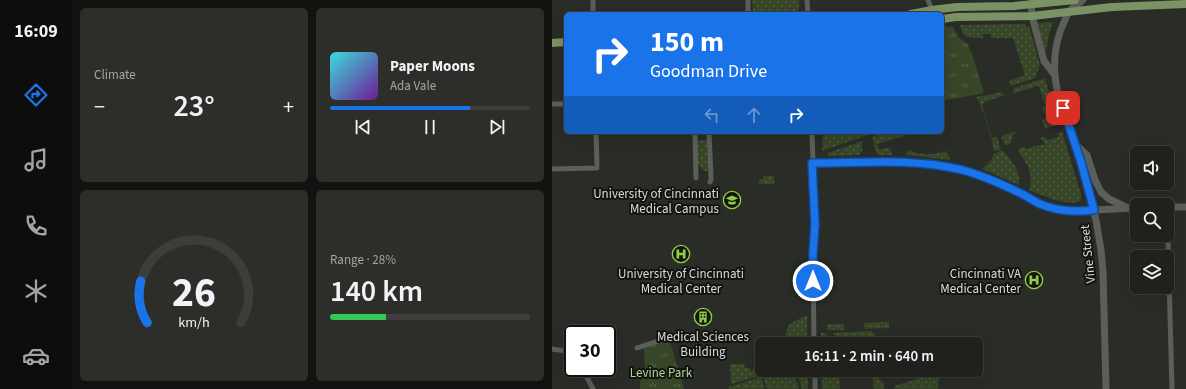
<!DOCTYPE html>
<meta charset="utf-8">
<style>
:root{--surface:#20211d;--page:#2d2e2a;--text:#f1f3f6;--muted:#a2a3a4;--line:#3d3e3b;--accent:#1a73e8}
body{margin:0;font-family:"Source Sans 3",sans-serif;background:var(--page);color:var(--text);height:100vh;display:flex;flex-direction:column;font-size:15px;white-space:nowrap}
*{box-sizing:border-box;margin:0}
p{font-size:13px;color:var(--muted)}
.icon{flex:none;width:22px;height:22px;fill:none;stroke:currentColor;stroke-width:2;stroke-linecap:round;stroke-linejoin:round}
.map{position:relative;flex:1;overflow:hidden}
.side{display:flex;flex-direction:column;gap:8px;padding:8px;background:#121210;width:480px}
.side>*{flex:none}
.top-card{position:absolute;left:12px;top:12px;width:380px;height:122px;border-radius:6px;box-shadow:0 4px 16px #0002,0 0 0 1px var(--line);background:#1a73e8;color:#fff;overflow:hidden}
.controls{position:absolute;left:578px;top:146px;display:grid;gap:8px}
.controls a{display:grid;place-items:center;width:44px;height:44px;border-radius:6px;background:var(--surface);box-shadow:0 4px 16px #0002,0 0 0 1px var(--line);font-size:20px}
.speed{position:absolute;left:12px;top:325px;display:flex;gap:8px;font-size:20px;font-weight:700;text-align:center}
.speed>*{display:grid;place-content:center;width:52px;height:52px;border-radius:50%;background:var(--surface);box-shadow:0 4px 16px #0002,0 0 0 1px var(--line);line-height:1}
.speed .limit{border:2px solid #111;border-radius:6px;background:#fff;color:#111}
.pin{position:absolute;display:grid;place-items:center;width:34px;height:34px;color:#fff;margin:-17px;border-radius:8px;box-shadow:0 2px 6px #0006}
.me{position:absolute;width:44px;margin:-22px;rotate:0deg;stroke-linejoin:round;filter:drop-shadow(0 0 3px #0008)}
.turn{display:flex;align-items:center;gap:14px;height:84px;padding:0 20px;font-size:18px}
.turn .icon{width:52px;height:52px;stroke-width:2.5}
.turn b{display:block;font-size:28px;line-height:34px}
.lanes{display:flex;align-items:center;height:38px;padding:0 20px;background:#0003;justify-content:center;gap:20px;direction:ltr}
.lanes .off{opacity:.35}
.big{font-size:30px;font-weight:600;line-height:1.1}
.side .widget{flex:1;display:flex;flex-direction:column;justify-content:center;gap:6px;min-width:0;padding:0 14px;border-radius:6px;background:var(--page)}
.side .dial{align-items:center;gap:0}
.dial svg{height:104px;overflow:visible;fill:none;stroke:var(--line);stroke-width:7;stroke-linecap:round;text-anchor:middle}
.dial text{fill:var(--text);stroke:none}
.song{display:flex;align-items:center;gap:12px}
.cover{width:48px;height:48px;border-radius:6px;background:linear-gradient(135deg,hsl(180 70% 55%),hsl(280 70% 35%))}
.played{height:4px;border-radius:2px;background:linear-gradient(90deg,var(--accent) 70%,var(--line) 70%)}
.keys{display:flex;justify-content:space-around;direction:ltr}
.heat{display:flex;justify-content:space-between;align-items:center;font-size:22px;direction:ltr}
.charge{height:6px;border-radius:3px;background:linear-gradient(90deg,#34c759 28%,var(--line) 0)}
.side .tiles{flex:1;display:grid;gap:8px;grid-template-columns:repeat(2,1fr)}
.trip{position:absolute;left:203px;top:337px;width:228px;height:40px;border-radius:6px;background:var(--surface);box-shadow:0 4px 16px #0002,0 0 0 1px var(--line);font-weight:600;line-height:40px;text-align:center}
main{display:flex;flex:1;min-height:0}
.tabs{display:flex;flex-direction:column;width:72px;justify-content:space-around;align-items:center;background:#0d0d0c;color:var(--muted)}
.tabs .icon{width:28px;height:28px}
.tabs .on{color:var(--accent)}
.tabs b{font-size:18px;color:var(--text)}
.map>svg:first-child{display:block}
</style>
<main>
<nav class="tabs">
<b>16:09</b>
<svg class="icon on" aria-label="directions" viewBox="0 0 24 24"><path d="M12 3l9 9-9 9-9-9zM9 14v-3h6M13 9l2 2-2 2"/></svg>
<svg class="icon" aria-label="music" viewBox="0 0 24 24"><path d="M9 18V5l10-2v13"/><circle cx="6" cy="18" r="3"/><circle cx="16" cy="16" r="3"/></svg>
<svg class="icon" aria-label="phone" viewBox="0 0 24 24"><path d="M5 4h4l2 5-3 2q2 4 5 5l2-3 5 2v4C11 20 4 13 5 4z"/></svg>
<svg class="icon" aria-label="climate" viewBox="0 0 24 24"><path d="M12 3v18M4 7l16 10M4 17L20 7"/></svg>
<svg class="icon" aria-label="car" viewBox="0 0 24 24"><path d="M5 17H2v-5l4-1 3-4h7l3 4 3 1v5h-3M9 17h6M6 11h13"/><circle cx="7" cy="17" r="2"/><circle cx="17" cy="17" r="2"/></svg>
</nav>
<section class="side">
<div class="tiles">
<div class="widget"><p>Climate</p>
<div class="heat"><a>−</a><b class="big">23°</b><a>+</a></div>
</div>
<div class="widget">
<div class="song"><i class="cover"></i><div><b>Paper Moons</b><p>Ada Vale</p></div></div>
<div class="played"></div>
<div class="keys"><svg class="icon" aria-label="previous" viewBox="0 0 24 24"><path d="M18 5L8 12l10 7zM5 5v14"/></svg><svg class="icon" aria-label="pause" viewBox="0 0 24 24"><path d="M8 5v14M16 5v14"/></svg><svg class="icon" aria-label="next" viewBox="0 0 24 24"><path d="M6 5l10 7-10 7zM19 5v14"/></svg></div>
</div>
<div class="widget dial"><svg viewBox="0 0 100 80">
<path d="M14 69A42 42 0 1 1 86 69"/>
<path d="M14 69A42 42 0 0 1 9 37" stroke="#1a73e8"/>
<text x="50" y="56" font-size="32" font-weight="700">26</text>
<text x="50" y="72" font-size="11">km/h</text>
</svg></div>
<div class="widget"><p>Range · 28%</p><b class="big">140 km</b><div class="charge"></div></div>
</div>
</section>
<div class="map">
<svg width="634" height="389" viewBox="0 0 634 389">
<defs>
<pattern id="grass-dots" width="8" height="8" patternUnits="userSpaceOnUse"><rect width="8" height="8" fill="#374627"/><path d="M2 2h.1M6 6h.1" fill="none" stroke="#536046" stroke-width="1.8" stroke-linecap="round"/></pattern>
<pattern id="park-tufts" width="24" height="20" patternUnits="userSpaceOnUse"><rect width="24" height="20" fill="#374627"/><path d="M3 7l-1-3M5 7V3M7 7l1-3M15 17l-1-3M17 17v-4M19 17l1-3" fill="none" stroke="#536046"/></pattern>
</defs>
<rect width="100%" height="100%" fill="#2a2c27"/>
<path fill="url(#grass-dots)" d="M200 0H247V14H201Z
M501 22 497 35 494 51 492 52 484 23Z
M473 24 474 27 477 26 488 65 483 78 459 86 457 81 473 75 461 38H439V34H431V38C418 38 411 39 408 25Z
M491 79H493L507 125 494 128H493L490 120 494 118 490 107 493 106 487 86H483L480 88 461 93 462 88Z
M449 92 453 95 433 102 430 105 440 138 445 137 449 149 442 151C442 144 431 109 427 102 426 98 426 99 423 97L436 95Z
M465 131C464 132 462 133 461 135 458 141 463 142 454 146L449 136Z
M271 132H289V135L303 134V132H318L319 134 270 151Z
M329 132H352L353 136 325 144 327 150 333 148H337L339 150 340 155H327L324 152 320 137Z
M510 132 530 197 528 201C515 207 490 195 477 190 482 174 475 163 466 151L467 149 471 147 475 149 486 145 487 146 489 145H492L493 143 489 139V138L493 137 495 140 507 137 506 133Z
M145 140H155L156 169 155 171H152L146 164Z
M310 141V151L307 155 276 156V153Z
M359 150 360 152C372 155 383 155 394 151L395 155H397L398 160 355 155 354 152Z
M450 150C459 160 469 171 467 185L430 169 438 162 442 154Z
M211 176H222V184H207V179H211Z
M255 315V344H236C233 337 233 331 238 324Z
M337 322V328L313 329 311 323Z
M275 324H292L293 330H277L275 329Z
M319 331 323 334 324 338C313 337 302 336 293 344L280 333Z
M269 333H273L286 344H269Z
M178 364H192L193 368H198L199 371 209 368 211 375 179 384Z
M234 370H241L247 389H215L211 377Z
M244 370H256V389H250Z
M270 370H307V372L291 373V375H287L288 389H270Z
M387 372 386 389H343L342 386Z
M320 374H322L332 383V389H322Z
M209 377 213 389H177V387Z"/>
<path fill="url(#park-tufts)" d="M401 26C404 35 408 40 416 44L418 51H419L431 89V93L401 99 390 100V27Z
M115 339 118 342 132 389H88V382L93 373 92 349 95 346Z"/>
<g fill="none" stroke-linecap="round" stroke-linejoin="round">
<path stroke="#5b5e59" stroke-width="5" d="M196 0V14
M255 0 256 14
M376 0 380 10
M41 14V0
M0 104H14
M44 132 45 165
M143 132 144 178
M157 132 159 176V180L158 182
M260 132 263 224 261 253 262 344
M260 163C310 163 357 158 406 169 427 174 453 185 472 195 477 198 482 201 488 204 504 211 524 212 542 210
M0 169 45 168
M614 235 616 241 620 389
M85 348 106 341
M0 349 14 351 21 354
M30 368 41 389
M263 370V389"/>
<path stroke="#5b5e59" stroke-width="7" d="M479 0 480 16 492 61 502 74
M531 0C527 4 520 7 517 12 515 14 514 18 513 20 501 44 500 68 506 94L529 162 544 220 549 250 551 271 554 389
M523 144 535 155 543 180 549 192 557 199 578 209
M615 207H634
M542 210 585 208"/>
<path stroke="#7b9264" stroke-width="8" d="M359 14 380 10 405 7 462 6 523 0
M390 19 404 17 480 16 560 7 634 4
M0 43 14 42"/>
</g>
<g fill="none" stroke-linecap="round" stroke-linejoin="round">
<defs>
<path id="route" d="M261 281V253L263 224 260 163C309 163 358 158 406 169 428 174 452 185 472 195 477 198 482 201 488 204 504 211 524 212 542 210L529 162 511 108"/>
</defs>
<use href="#route" stroke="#114b97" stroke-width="10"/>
<use href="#route" stroke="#1a73e8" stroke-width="7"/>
</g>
<defs>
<symbol id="university-ring" viewBox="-11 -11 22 22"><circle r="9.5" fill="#131412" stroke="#8fcd42" stroke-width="1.5"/><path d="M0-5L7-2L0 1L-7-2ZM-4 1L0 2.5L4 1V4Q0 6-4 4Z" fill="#8fcd42"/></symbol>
<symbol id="hospital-ring" viewBox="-11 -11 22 22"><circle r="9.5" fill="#131412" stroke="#8fcd42" stroke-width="1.5"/><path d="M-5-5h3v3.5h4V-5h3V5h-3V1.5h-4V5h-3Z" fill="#8fcd42"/></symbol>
<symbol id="building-ring" viewBox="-11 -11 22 22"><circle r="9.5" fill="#131412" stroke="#8fcd42" stroke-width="1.5"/><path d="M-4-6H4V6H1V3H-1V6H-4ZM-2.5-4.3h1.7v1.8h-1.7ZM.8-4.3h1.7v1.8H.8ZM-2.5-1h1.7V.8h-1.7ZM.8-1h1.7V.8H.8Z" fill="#8fcd42"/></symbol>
</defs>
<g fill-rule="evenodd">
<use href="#university-ring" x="170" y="190" width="20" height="20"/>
<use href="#hospital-ring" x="119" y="244" width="20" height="20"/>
<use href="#hospital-ring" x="472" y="270" width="20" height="20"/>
<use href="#building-ring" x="141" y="307" width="20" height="20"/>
</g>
<g text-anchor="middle" stroke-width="4" stroke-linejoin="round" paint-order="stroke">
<g font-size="13" fill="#d9dbd8" stroke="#131412" text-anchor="end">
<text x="167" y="198">University of Cincinnati<tspan x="167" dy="15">Medical Campus</tspan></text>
<text x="129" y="278" text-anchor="middle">University of Cincinnati<tspan x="129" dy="15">Medical Center</tspan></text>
<text x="469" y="278">Cincinnati VA<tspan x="469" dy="15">Medical Center</tspan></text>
<text x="151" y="341" text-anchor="middle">Medical Sciences<tspan x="151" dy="15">Building</tspan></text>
</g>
<g font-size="13" fill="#d9dbd8" stroke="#131412">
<text transform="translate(535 254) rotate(-96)" y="5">Vine Street</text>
</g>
<g font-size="13" fill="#b1d392" stroke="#131412">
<text x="109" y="377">Levine Park</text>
</g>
</g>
</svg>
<div class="controls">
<a><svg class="icon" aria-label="sound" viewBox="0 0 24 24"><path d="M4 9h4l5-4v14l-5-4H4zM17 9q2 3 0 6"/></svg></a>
<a><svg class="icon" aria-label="search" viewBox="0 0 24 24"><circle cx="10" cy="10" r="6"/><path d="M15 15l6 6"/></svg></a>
<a><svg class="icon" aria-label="layers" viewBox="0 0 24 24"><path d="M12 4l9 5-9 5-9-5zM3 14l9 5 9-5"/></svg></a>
</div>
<div class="speed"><div class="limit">30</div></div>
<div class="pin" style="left:511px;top:108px;background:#d93025"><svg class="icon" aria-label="arrive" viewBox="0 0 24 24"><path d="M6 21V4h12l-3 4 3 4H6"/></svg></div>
<svg class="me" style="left:261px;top:281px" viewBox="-20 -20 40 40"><circle r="17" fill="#1a73e8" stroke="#fff" stroke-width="3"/><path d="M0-11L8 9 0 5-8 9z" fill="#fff"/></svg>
<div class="trip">16:11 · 2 min · 640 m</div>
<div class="top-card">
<div class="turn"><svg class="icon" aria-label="right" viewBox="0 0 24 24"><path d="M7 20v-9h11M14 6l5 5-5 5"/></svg><div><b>150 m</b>Goodman Drive</div></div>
<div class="lanes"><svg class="icon off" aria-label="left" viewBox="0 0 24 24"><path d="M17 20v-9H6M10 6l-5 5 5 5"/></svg><svg class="icon off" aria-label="ahead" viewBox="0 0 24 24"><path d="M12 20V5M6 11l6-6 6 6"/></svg><svg class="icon" aria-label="right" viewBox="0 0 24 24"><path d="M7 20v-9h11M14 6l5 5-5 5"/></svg></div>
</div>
</div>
</main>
